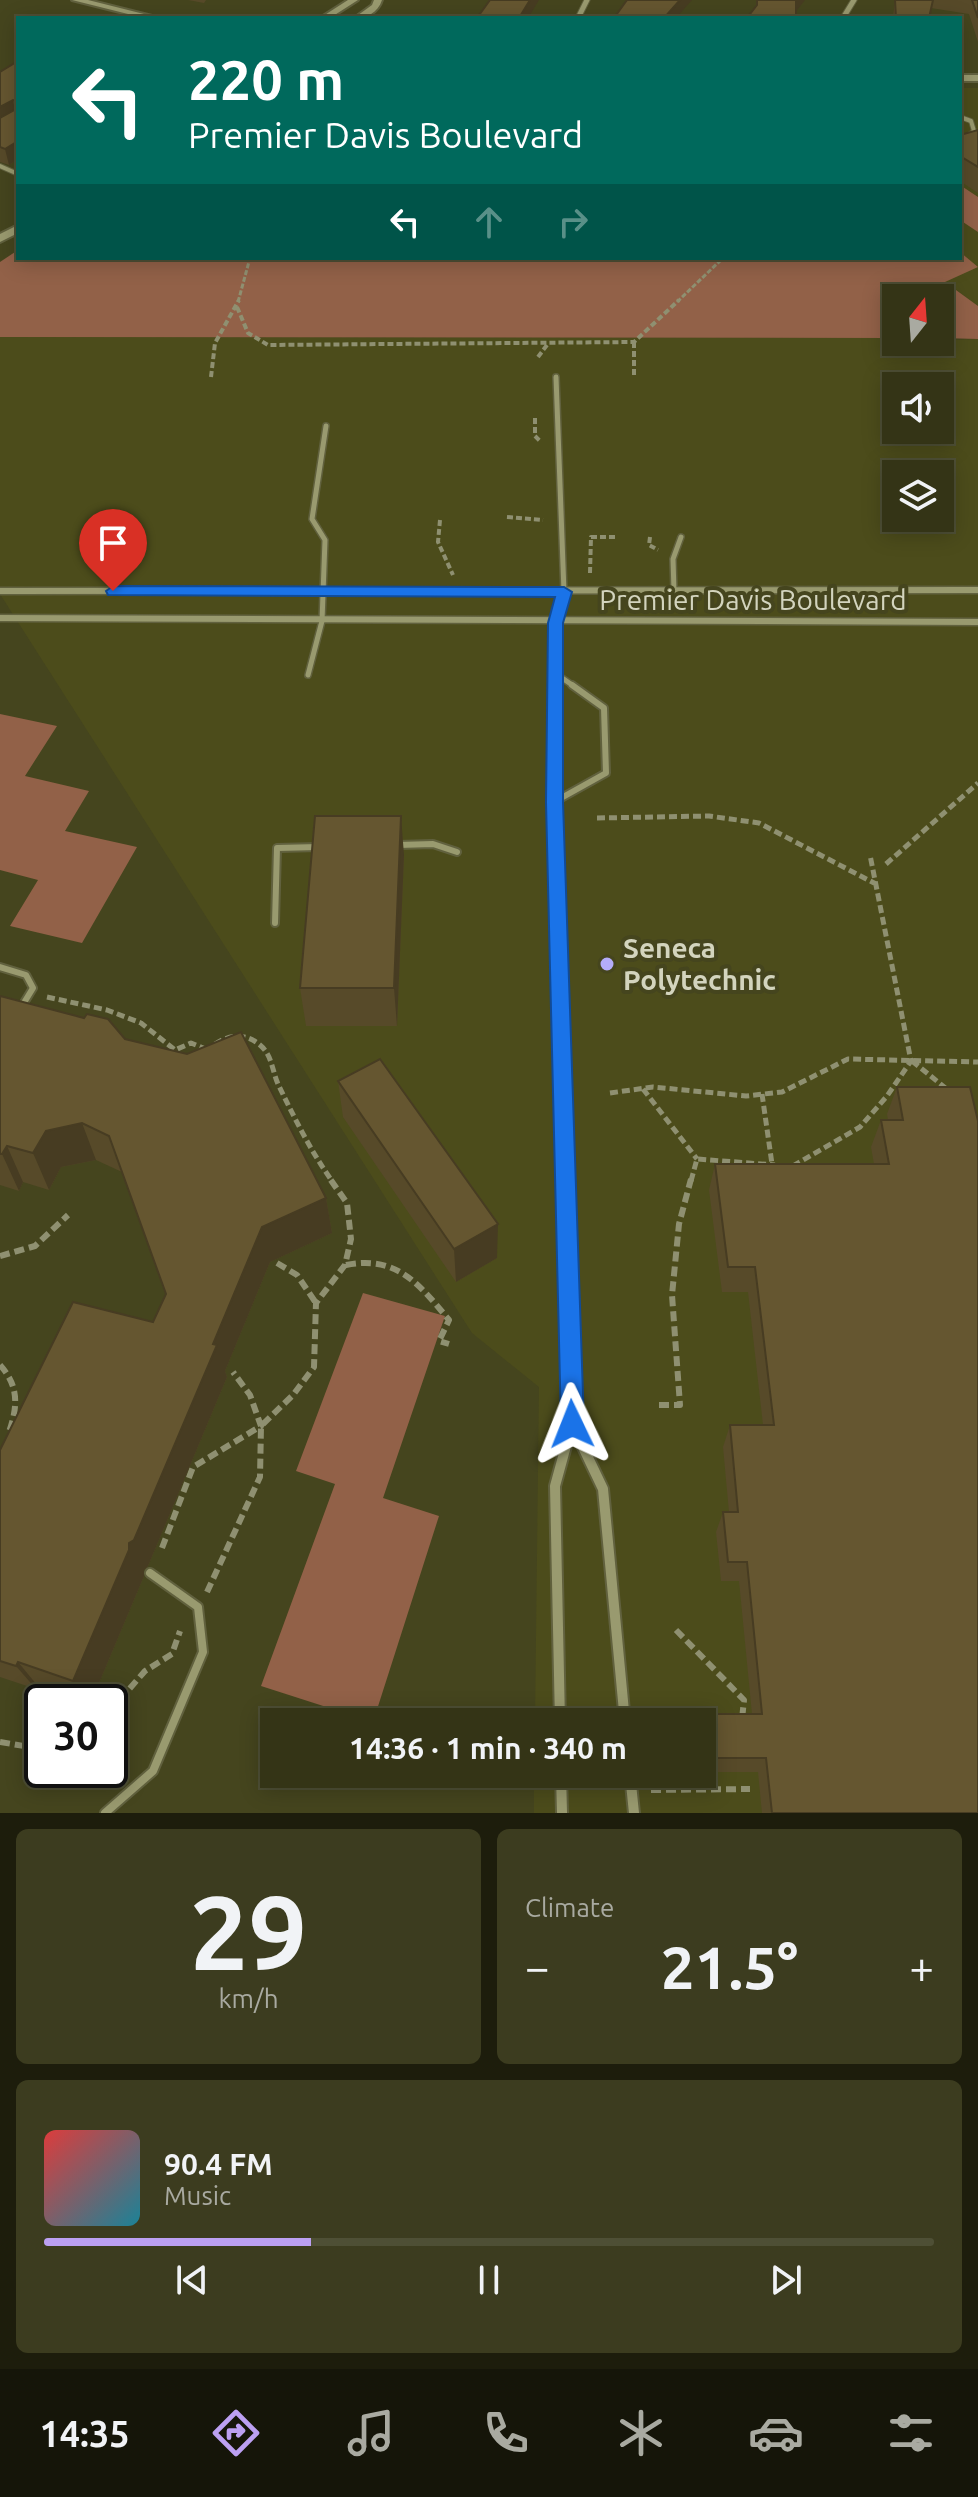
<!DOCTYPE html>
<meta charset="utf-8">
<style>
:root{--surface:#343416;--page:#3c3c1f;--text:#f1f3f6;--muted:#a9aaa1;--line:#4e4f35;--accent:#bca0f2}
body{margin:0;font-family:Ubuntu,sans-serif;background:var(--page);color:var(--text);height:100vh;display:flex;flex-direction:column;font-size:30px;white-space:nowrap}
*{box-sizing:border-box;margin:0}
p{font-size:26px;color:var(--muted)}
.icon{flex:none;width:44px;height:44px;fill:none;stroke:currentColor;stroke-width:2;stroke-linecap:round;stroke-linejoin:round}
.map{position:relative;height:1813px;overflow:hidden}
.panel{display:flex;flex-direction:column;gap:16px;padding:16px;background:#1d1d0c;flex:1}
.panel>*{flex:none}
.guide{position:absolute;left:16px;top:16px;width:946px;height:244px;border-radius:0px;box-shadow:0 4px 20px #0003,0 0 0 2px var(--line);background:#00695c;color:#fff;overflow:hidden}
.needle{width:52px;rotate:17deg}
.controls{position:absolute;left:882px;top:284px;display:grid;gap:16px}
.controls a{display:grid;place-items:center;width:72px;height:72px;border-radius:0px;background:var(--surface);box-shadow:0 4px 20px #0003,0 0 0 2px var(--line);font-size:40px}
.speed{position:absolute;left:24px;top:1684px;display:flex;gap:16px;font-size:40px;font-weight:700;text-align:center}
.speed>*{display:grid;place-content:center;width:104px;height:104px;border-radius:50%;background:var(--surface);box-shadow:0 4px 20px #0003,0 0 0 2px var(--line);line-height:1}
.speed .limit{border:4px solid #111;border-radius:12px;background:#fff;color:#111}
.pin{position:absolute;display:grid;place-items:center;width:68px;height:68px;color:#fff;margin:-82px -34px;border-radius:50% 50% 50% 0;rotate:-45deg;box-shadow:0 0 8px #0007}
.pin .icon{rotate:45deg}
.me{position:absolute;width:88px;margin:-44px;rotate:358deg;stroke-linejoin:round;filter:drop-shadow(0 0 6px #0008)}
.turn{display:flex;align-items:center;gap:28px;height:168px;padding:0 40px;font-size:36px}
.turn .icon{width:104px;height:104px;stroke-width:2.5}
.turn b{display:block;font-size:56px;line-height:68px}
.lanes{display:flex;align-items:center;height:76px;padding:0 40px;background:#0003;justify-content:center;gap:40px;direction:ltr}
.lanes .off{opacity:.35}
.big{font-size:60px;font-weight:600;line-height:1.1}
.panel .widget{flex:1;display:flex;flex-direction:column;justify-content:center;gap:12px;min-width:0;padding:0 28px;border-radius:12px;background:var(--page)}
.panel .dial{align-items:center;gap:0}
.dial b{font-size:104px;line-height:1}
.song{display:flex;align-items:center;gap:24px}
.cover{width:96px;height:96px;border-radius:12px;background:linear-gradient(135deg,hsl(0 70% 55%),hsl(190 70% 35%))}
.played{height:8px;border-radius:4px;background:linear-gradient(90deg,var(--accent) 30%,var(--line) 30%)}
.keys{display:flex;justify-content:space-around;direction:ltr}
.heat{display:flex;justify-content:space-between;align-items:center;font-size:44px;direction:ltr}
.panel .tiles{flex:1;display:grid;gap:16px;grid-template-columns:1fr 1fr}
.widget:last-child{grid-column:span 2}
.trip{position:absolute;left:260px;top:1708px;width:456px;height:80px;border-radius:0px;background:var(--surface);box-shadow:0 4px 20px #0003,0 0 0 2px var(--line);font-weight:600;line-height:80px;text-align:center}
.dock{display:flex;height:128px;justify-content:space-around;align-items:center;background:#151509;color:var(--muted)}
.dock .icon{width:56px;height:56px}
.dock .on{color:var(--accent)}
.dock b{font-size:36px;color:var(--text)}
.map>svg:first-child{display:block}
</style>
<div class="map">
<svg width="978" height="1813" viewBox="0 0 978 1813">
<rect width="100%" height="100%" fill="#45451e"/>
<path fill="#4c4c1b" fill-rule="evenodd" d="M960 88H978V306L913 258H960Z
M0 337 896 338V342L978 339V1813H534V1774H702V1722H535L539 1387 472 1333 0 594ZM896 386H940V430H896ZM896 474H940V518H896Z"/>
<path fill="#926148" d="M960 185 978 197V232L960 220Z
M18 250V258H960V252L978 267 945 282 978 306V339L940 338V298H896V338L0 337V262Z
M0 714 57 726 25 776 89 791 65 831 137 847 82 943 10 926 38 880 0 870Z
M363 1293 445 1316 383 1498 439 1516 373 1722 261 1686 335 1484 296 1471Z"/>
<g fill="none" stroke-linecap="round" stroke-linejoin="round">
<defs>
<path id="lane-far3" d="M960 117 971 121 974 131 960 142
M0 166 18 174"/>
<path id="lane-far2" d="M556 377 564 592
M674 591 673 559 681 537
M555 673 575 687
M308 675 322 621 325 540 312 519 326 426"/>
<path id="lane-far1" d="M554 802 606 773 604 708 572 685
M398 845 433 844 457 852
M275 923 277 848 319 847
M0 967 26 975 33 988 22 1006"/>
<path id="lane" d="M105 1813 153 1771 203 1652 198 1607 150 1573"/>
<path id="street-far3" d="M578 18 587 0
M843 18 854 0"/>
<path id="street-far2" d="M0 591 978 590
M0 618 978 622
M555 687V623L564 592"/>
<path id="street-far1" d="M555 685 554 821 565 1181"/>
<path id="street" d="M572 1424 603 1489 625 1722
M560 1722 555 1486 572 1424 565 1179
M561 1774 562 1813
M630 1774 634 1813"/>
<path id="secondary" d="M72 0H88L160 18H144Z
M348 0H358L330 18H320Z
M374 0H382C378 13 366 18 354 18L372 5Z
M960 75H978V81H960Z
M18 225V233L0 242V234Z"/>
</defs>
<use href="#lane-far3" stroke="#61613e" stroke-width="6"/>
<use href="#lane-far2" stroke="#61613e" stroke-width="8"/>
<use href="#lane-far1" stroke="#61613e" stroke-width="10"/>
<use href="#lane" stroke="#61613e" stroke-width="12"/>
<use href="#street-far3" stroke="#61613e" stroke-width="7"/>
<use href="#street-far2" stroke="#61613e" stroke-width="9"/>
<use href="#street-far1" stroke="#61613e" stroke-width="12"/>
<use href="#street" stroke="#61613e" stroke-width="14"/>
<use href="#secondary" stroke="#61613e" stroke-width="4"/>
<path stroke="#8f9071" stroke-width="3" stroke-dasharray="5 2" stroke-linecap="butt" d="M25 259 45 258
M238 302 250 258
M677 302 723 258"/>
<path stroke="#8f9071" stroke-width="4" stroke-dasharray="6 3" stroke-linecap="butt" d="M237 307 248 333 268 345 634 342 679 300
M634 342V376
M538 357 547 345
M211 377 215 343 239 300
M535 418V436L541 442
M507 517 543 520
M440 520 438 542 453 575
M650 537 649 545 658 550
M590 573 591 537H616"/>
<path stroke="#8f9071" stroke-width="5" stroke-dasharray="8 4" stroke-linecap="butt" d="M597 818 709 816 759 823 876 884
M886 864 978 783
M47 997 107 1010 141 1023 175 1050 191 1043 208 1050
M215 1044C230 1034 246 1033 260 1045 272 1055 272 1070 278 1084 294 1117 310 1150 332 1181
M912 1061 948 1090
M643 1089 697 1159
M610 1093 653 1087 746 1096 782 1092 848 1059 978 1062
M762 1094 772 1164
M793 1166 860 1127 887 1096 911 1061 870 855
M691 1181 697 1159 775 1165"/>
<path stroke="#8f9071" stroke-width="6" stroke-dasharray="10 5" stroke-linecap="butt" d="M0 1256 35 1246 68 1215
M277 1263 297 1275 316 1303
M346 1265C397 1255 419 1284 449 1320L439 1341 449 1344
M0 1365C19 1386 18 1406 9 1432
M659 1405H680L672 1295 679 1224 691 1179
M162 1548 193 1467 261 1426 250 1395 233 1372
M207 1592 260 1477 261 1426 293 1395 314 1367 316 1303 345 1265 351 1239 347 1203 330 1179
M676 1630 744 1700 742 1719
M110 1711 145 1671 172 1654 180 1631
M652 1719 710 1721
M0 1742 42 1749
M651 1790 750 1789"/>
<use href="#lane-far3" stroke="#999a6f" stroke-width="4"/>
<use href="#lane-far2" stroke="#999a6f" stroke-width="5"/>
<use href="#lane-far1" stroke="#999a6f" stroke-width="6"/>
<use href="#lane" stroke="#999a6f" stroke-width="8"/>
<use href="#street-far3" stroke="#999a6f" stroke-width="5"/>
<use href="#street-far2" stroke="#999a6f" stroke-width="6"/>
<use href="#street-far1" stroke="#999a6f" stroke-width="8"/>
<use href="#street" stroke="#999a6f" stroke-width="10"/>
<use href="#secondary" fill="#999a6f" fill-rule="evenodd"/>
</g>
<path fill="#574a29" d="M188 0H206L204 3Z
M895 0H978V42L969 14 931 8 929 18H893Z
M18 61V159L9 165 0 162V72Z
M978 130V193L960 181V135Z
M404 855 397 1026H306L300 988Z
M0 996 125 1039 326 1198 332 1233 270 1262 225 1371 227 1377 148 1566 144 1570V1576L91 1702H86L37 1685 36 1689 0 1677V1450L153 1322 166 1294 122 1172 96 1160 61 1167 49 1190 23 1182 19 1191 0 1185Z
M338 1081 497 1258 456 1282 343 1117Z
M897 1087H970L978 1813H762L758 1772H703L702 1724 707 1714H752L739 1581H721L716 1532 723 1512H729L723 1447 730 1425H763L748 1292H722L709 1190 715 1164H874L871 1147 881 1120H888L887 1114Z"/>
<path fill="#473c22" d="M530 0H539L528 18H519Z
M680 0H692L676 18H664Z
M796 0H805L794 14Z
M13 100 16 115 0 125V107Z
M18 141V159L9 165 5 149Z
M401 816 404 855 397 1026 394 988Z
M82 1123 96 1160 61 1167 49 1190 33 1153 46 1131Z
M7 1146 23 1182 19 1191 2 1154Z
M326 1198 332 1233 270 1262 225 1371 227 1377 148 1566 144 1570V1576L91 1702H89L73 1681 129 1543 262 1227Z
M498 1224 497 1258 456 1282 454 1249Z
M18 1662 37 1685 36 1689 16 1666Z"/>
<path fill="#655630" stroke="#473c22" stroke-width="2" d="M490 0H530L519 18H477Z
M627 0H680L664 18H614Z
M757 0H796V18H747L757 5Z
M895 0H933L929 18H896Z
M972 0H978V18Z
M18 61V102L13 100 0 107V72Z
M18 106V141L5 149 0 147V118L18 108Z
M978 130V167L960 156V135Z
M315 816H401L394 988H300Z
M0 996 84 1018 87 1014 108 1019 125 1039 187 1054 241 1032 326 1198 262 1227 213 1344 217 1345 134 1540 129 1543V1550L73 1681 18 1662 16 1666 0 1661V1450L73 1302 153 1322 166 1294 109 1136 82 1123 46 1131 33 1153 7 1146 2 1154H0Z
M380 1059 498 1224 454 1249 338 1081Z
M897 1087H970L978 1121V1813H772L766 1758H710L707 1714H762L747 1562H728L723 1512H738L730 1425H774L755 1267H728L715 1164H889L881 1120H903Z"/>
<path fill="#1a73e8" stroke="#114b97" stroke-width="2" d="M113 586 564 587 572 592 563 623V802L584 1424 581 1432 572 1435 564 1432 561 1424 546 802 548 623 555 597 108 595 106 591Z"/>
<circle fill="#b4acf9" stroke="#45451e" stroke-width="3" cx="607" cy="964" r="8"/>
<g text-anchor="middle" stroke-width="8" stroke-linejoin="round" paint-order="stroke">
<g font-size="28" fill="#d3d4be" stroke="#45451e">
<text x="753" y="610">Premier Davis Boulevard</text>
</g>
<g font-size="28" font-weight="bold" fill="#d3d4be" stroke="#45451e" text-anchor="start">
<text x="623" y="958">Seneca<tspan x="623" dy="32">Polytechnic</tspan></text>
</g>
</g>
</svg>
<div class="controls">
<a><svg class="needle" viewBox="-14 -14 28 28"><path d="M0-13l5 13h-10z" fill="#e53935"/><path d="M0 13l5-13h-10z" fill="#a9aaa1"/></svg></a>
<a><svg class="icon" aria-label="sound" viewBox="0 0 24 24"><path d="M4 9h4l5-4v14l-5-4H4zM17 9q2 3 0 6"/></svg></a>
<a><svg class="icon" aria-label="layers" viewBox="0 0 24 24"><path d="M12 4l9 5-9 5-9-5zM3 14l9 5 9-5"/></svg></a>
</div>
<div class="speed"><div class="limit">30</div></div>
<div class="pin" style="left:113px;top:591px;background:#d93025"><svg class="icon" aria-label="arrive" viewBox="0 0 24 24"><path d="M6 21V4h12l-3 4 3 4H6"/></svg></div>
<svg class="me" style="left:572px;top:1424px" viewBox="-20 -20 40 40"><path d="M0-17L14 15 0 8-14 15z" fill="#1a73e8" stroke="#fff" stroke-width="4"/></svg>
<div class="trip">14:36 · 1 min · 340 m</div>
<div class="guide">
<div class="turn"><svg class="icon" aria-label="left" viewBox="0 0 24 24"><path d="M17 20v-9H6M10 6l-5 5 5 5"/></svg><div><b>220 m</b>Premier Davis Boulevard</div></div>
<div class="lanes"><svg class="icon" aria-label="left" viewBox="0 0 24 24"><path d="M17 20v-9H6M10 6l-5 5 5 5"/></svg><svg class="icon off" aria-label="ahead" viewBox="0 0 24 24"><path d="M12 20V5M6 11l6-6 6 6"/></svg><svg class="icon off" aria-label="right" viewBox="0 0 24 24"><path d="M7 20v-9h11M14 6l5 5-5 5"/></svg></div>
</div>
</div>
<section class="panel">
<div class="tiles">
<div class="widget dial"><b>29</b><p>km/h</p></div>
<div class="widget"><p>Climate</p>
<div class="heat"><a>−</a><b class="big">21.5°</b><a>+</a></div>
</div>
<div class="widget">
<div class="song"><i class="cover"></i><div><b>90.4 FM</b><p>Music</p></div></div>
<div class="played"></div>
<div class="keys"><svg class="icon" aria-label="previous" viewBox="0 0 24 24"><path d="M18 5L8 12l10 7zM5 5v14"/></svg><svg class="icon" aria-label="pause" viewBox="0 0 24 24"><path d="M8 5v14M16 5v14"/></svg><svg class="icon" aria-label="next" viewBox="0 0 24 24"><path d="M6 5l10 7-10 7zM19 5v14"/></svg></div>
</div>
</div>
</section>
<nav class="dock">
<b>14:35</b>
<svg class="icon on" aria-label="directions" viewBox="0 0 24 24"><path d="M12 3l9 9-9 9-9-9zM9 14v-3h6M13 9l2 2-2 2"/></svg>
<svg class="icon" aria-label="music" viewBox="0 0 24 24"><path d="M9 18V5l10-2v13"/><circle cx="6" cy="18" r="3"/><circle cx="16" cy="16" r="3"/></svg>
<svg class="icon" aria-label="phone" viewBox="0 0 24 24"><path d="M5 4h4l2 5-3 2q2 4 5 5l2-3 5 2v4C11 20 4 13 5 4z"/></svg>
<svg class="icon" aria-label="climate" viewBox="0 0 24 24"><path d="M12 3v18M4 7l16 10M4 17L20 7"/></svg>
<svg class="icon" aria-label="car" viewBox="0 0 24 24"><path d="M5 17H2v-5l4-1 3-4h7l3 4 3 1v5h-3M9 17h6M6 11h13"/><circle cx="7" cy="17" r="2"/><circle cx="17" cy="17" r="2"/></svg>
<svg class="icon" aria-label="filters" viewBox="0 0 24 24"><path d="M4 7h16M4 17h16"/><circle cx="9" cy="7" r="2"/><circle cx="15" cy="17" r="2"/></svg>
</nav>
